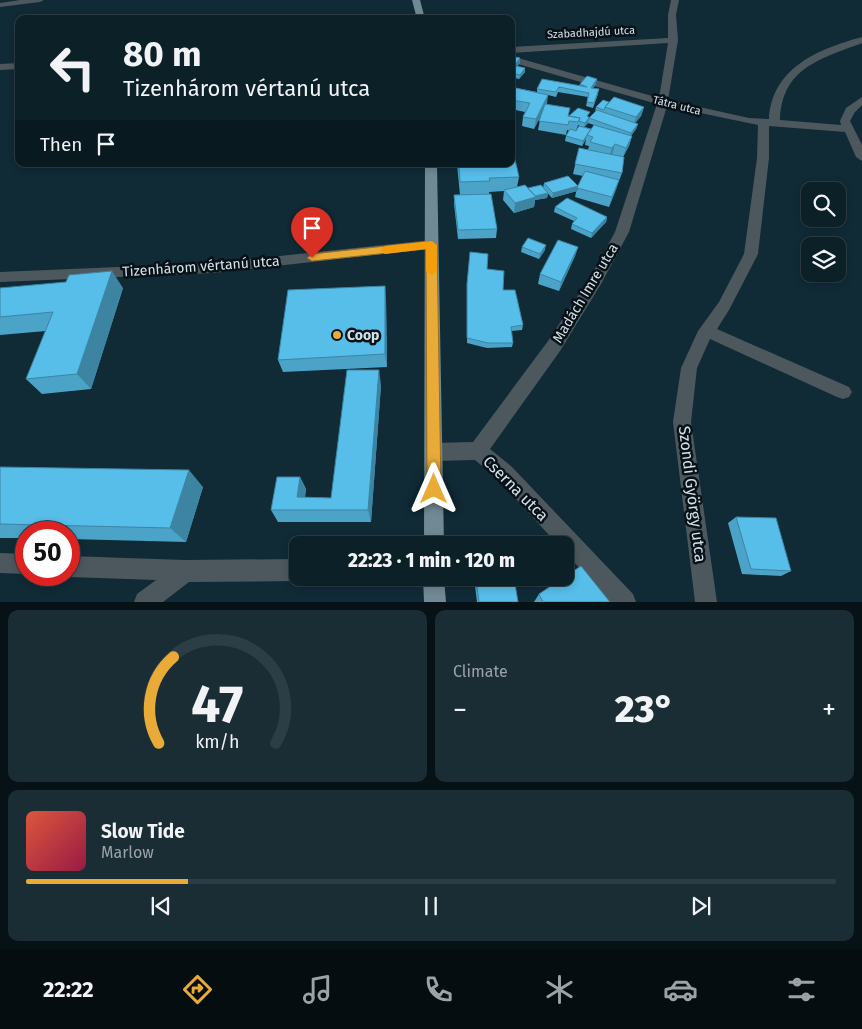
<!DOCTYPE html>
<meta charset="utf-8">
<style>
:root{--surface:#0c2028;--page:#1a2d34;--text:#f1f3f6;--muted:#9aa3a8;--line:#2c3e45;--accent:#e8ab37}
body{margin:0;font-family:"Fira Sans",sans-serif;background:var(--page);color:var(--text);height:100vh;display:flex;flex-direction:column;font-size:19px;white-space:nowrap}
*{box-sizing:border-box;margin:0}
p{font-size:16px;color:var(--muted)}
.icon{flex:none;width:28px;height:28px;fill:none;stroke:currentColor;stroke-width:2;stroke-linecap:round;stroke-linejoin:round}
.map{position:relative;height:602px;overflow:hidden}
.details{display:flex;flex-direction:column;gap:8px;padding:8px;background:#071216;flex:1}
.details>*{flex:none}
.banner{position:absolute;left:15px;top:15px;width:500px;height:152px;border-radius:10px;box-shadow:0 2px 8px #0003,0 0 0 1px var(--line);background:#0c2028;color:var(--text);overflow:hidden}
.tools{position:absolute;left:801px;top:182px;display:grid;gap:10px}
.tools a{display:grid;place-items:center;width:45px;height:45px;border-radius:10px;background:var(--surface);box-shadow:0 2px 8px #0003,0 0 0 1px var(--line);font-size:25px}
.speed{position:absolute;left:15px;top:521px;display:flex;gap:10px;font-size:25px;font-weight:700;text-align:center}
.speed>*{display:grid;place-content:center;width:65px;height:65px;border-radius:50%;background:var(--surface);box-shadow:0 2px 8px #0003,0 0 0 1px var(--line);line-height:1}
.speed .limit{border:8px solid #d22;background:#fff;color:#111}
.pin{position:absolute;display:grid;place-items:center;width:42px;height:42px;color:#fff;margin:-51px -21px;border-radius:50% 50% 50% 0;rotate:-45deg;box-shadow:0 0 5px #0007}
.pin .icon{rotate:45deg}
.me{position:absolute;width:55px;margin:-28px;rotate:0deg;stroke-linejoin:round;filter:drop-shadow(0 0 4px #0008)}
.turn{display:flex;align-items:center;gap:18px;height:105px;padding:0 25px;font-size:22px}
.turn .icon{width:65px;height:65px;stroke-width:2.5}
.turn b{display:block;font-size:35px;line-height:42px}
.then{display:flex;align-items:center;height:48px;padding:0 25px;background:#0003;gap:10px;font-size:19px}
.big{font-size:38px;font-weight:800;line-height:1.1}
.details .card{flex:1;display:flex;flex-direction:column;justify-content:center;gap:8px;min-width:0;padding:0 18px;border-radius:10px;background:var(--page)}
.details .dial{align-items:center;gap:0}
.dial svg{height:130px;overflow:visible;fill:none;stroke:var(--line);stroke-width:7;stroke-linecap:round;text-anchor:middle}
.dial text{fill:var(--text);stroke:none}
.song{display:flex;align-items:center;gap:15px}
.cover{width:60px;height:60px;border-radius:8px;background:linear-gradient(135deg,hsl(10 70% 55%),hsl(340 70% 35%))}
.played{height:5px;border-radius:2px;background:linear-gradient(90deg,var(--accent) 20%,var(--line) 20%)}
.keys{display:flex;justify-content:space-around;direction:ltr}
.heat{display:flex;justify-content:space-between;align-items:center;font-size:28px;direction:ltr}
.details .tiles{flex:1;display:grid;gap:8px;grid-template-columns:1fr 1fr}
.card:last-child{grid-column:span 2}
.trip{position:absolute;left:289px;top:536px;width:285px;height:50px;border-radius:10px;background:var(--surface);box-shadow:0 2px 8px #0003,0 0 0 1px var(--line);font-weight:800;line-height:50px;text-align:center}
.menu{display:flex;height:80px;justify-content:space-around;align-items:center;background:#050d10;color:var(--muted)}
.menu .icon{width:35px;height:35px}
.menu .current{color:var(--accent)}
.menu b{font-size:22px;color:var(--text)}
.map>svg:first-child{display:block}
</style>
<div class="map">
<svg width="862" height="602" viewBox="0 0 862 602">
<rect width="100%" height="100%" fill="#102a36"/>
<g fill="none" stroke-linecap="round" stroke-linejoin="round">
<path fill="#4d585e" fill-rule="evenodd" d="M20 0H44L40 2 0 7V3Z
M671 0H679L676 15 678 40 668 100 749 118 769 119C772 68 818 49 862 37V43C820 59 782 68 780 120L841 125 840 121 846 108 862 97V105L855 112 850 121 862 145V161L856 157 845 132 769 126V158L758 254 729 310 717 329 849 387 852 392 849 397 843 399 837 397 710 339 697 368 691 422 717 602H695L673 422 681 368 698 331 719 302 744 254 757 158 758 125 667 106 629 232 601 284 560 351 490 449 512 467 633 594 636 602H610L565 552V545H558L498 479 475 460 434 461 427 458 425 452 427 446 434 443 473 442 548 341 591 276 615 232 657 104 511 62V56L659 98 668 43 511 53V47L668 38V15Z
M19 63V69L0 70V64Z
M431 240 436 242 438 245 436 248 213 273 0 282V272L213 263Z
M0 553 26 554V574L0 573Z
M69 556 185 560 298 559V578H305L298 581 189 582 163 602H134L137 594 156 580 69 577 65 575H69Z"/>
<path fill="#718994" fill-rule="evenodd" d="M412 0H420L425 19H417Z
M425 164H437L444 545H424Z
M423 578H444L446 602H424Z"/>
</g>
<path fill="#4ba3c8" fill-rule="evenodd" d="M511 56 520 58V63L517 66 525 68V72L519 79 511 77Z
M580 84H596L593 88 598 94 593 108 586 106 588 97 558 92 556 97 548 95 546 104 568 116H589L588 117 589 118 595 112 596 107 609 102 644 107 641 116 635 123 638 124 636 129 631 136H632L629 146 623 157 622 173 609 207 575 197 577 188 583 176 573 174 579 148 588 150 589 146 585 145 586 139 582 146 565 141 566 136 570 131 567 130 566 135 538 130 541 115 534 129 522 126 523 117 525 112 511 109V87L537 92V89L579 86ZM588 123 594 125 591 131 584 127ZM578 125 582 127 576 131Z
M457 164H511L519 177 517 187 528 188 548 193 547 198 535 200 534 207 514 213 503 200 504 191 489 192V194L497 229 496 238 458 239 454 204V195H460Z
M544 183 578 186 577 191 552 198 543 188Z
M555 207 607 217 606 222 591 238 571 229 572 224 574 221 554 212Z
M522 247 545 250 539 259 521 252Z
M578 247 575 256 559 291 538 284 540 274Z
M487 269 503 290 523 325 522 330 511 331 513 343 512 347 487 348 467 343V289Z
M0 288H123L91 389 42 394 26 379 46 331 0 335Z
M386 299 387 367 283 372 278 360Z
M381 385 371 522H278L271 510 300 477 306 489 305 497 331 498Z
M0 467 203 487 186 542 69 539V532H26V538H0Z
M736 517 791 571 781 576 742 574 728 523Z
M474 578H514L518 602H477Z
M539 594 610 602H534Z"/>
<path fill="#3d84a3" d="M520 58V63L515 69 516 64Z
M525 68V72L519 79 520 75Z
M597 79 596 84 590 93 591 88Z
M548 95 547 104 534 129 536 119Z
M644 107 641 116 633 126 636 117Z
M589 118 588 123 584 128 585 123Z
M638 124 636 129 630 137 631 133Z
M587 135 586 139 582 146 583 141Z
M632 136 629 146 623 157 626 148Z
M615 144 612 154 609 158 612 148Z
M619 180 616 190 609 207 612 197Z
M578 186 577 191 552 198 553 193Z
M548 193 547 198 535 200 534 207 514 213 515 203 532 196Z
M607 217 606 222 591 238 592 233Z
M546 245 545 250 539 259 540 254Z
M578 247 575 256 559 291 561 282Z
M112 271 123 288 91 389 77 374Z
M385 286 386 299 387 367 385 354Z
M379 370 381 385 371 522 368 510Z
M189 470 203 487 186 542 170 528Z
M300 477 306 489 303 510 297 497Z"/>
<path fill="#57bde9" stroke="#3d84a3" d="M511 56 520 58 516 64 511 63Z
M511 65 525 68 520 75 511 73Z
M587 76 597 79 591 88 599 89 594 103 587 102 589 93 559 87 556 92 537 89 542 79 587 87 580 84Z
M511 87 548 95 536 119 523 117 530 103 511 100Z
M614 97 644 107 636 117 605 107Z
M603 100 609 102 605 107 604 110 596 107Z
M545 104 570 108 568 116 580 118 578 122 569 121 568 125 539 121Z
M578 108 590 112 587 116 589 118 597 110 638 124 631 133 589 118 585 123 579 121 580 118 569 116Z
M594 125 632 136 626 148 615 144 612 148 590 142 593 137 587 135Z
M579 126 591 129 583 141 566 136 570 129 576 131Z
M511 142 519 177 489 178 490 181 460 182 459 164H511Z
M579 148 624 157 622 173 575 164Z
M585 171 619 180 612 197 577 188Z
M568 176 578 186 553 193 544 183Z
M525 185 536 197 515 203 504 190Z
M541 185 548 193 535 196 528 188Z
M491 194 497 229 458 230 454 195Z
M567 198 607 217 592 233 572 224 577 218 555 207Z
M528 238 546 245 540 254 522 247Z
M558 240 578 247 561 282 540 274Z
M470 252 488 254 487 269 504 271 503 290H515L523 325 511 327 513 343H488L467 338V284Z
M112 271 77 374 26 379 53 312 0 317V288L66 282 69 275Z
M385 286V354L278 360 288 290Z
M347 370H379L368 510H271L277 477H300L297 497 331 498Z
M0 467 189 470 170 528 0 524Z
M736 517 776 518 791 571 751 569Z
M581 566 610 602H543L539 594Z
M476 578H514L518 602H479Z"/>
<path fill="#e8ab37" stroke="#976f24" d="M432 241 437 245 441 489 439 494 434 496 429 494 427 489 426 249 312 261 307 258 312 254Z"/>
<path fill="#f59e0b" d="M432 241 437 245V271L432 275 426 271V249L385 254 380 250 385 246Z"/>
<circle fill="#e8ab37" stroke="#071117" stroke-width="2" cx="337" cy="335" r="5"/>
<g text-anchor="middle" stroke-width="5" stroke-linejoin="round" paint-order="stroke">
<g font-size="11" fill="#d3e2e9" stroke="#071117">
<text transform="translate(591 32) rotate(-3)" y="4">Szabadhajdú utca</text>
<text transform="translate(677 105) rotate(14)" y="4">Tátra utca</text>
</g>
<g font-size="14" fill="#d3e2e9" stroke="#071117">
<text transform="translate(201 266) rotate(-4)" y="5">Tizenhárom vértanú utca</text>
<text transform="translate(585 293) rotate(-59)" y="5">Madách Imre utca</text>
</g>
<g font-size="14" font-weight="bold" fill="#d3e2e9" stroke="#071117" text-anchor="start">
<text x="347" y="340">Coop</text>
</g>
<g font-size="16" fill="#d3e2e9" stroke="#071117">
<text transform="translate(516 488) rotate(45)" y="6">Cserna utca</text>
<text transform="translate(693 494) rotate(83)" y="6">Szondi György utca</text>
</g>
</g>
</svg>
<div class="tools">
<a><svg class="icon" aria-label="search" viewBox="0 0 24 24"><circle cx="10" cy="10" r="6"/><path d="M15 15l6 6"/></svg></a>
<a><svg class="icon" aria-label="layers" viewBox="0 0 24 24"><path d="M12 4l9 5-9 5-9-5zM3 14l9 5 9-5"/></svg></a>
</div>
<div class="speed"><div class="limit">50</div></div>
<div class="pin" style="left:312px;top:258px;background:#d93025"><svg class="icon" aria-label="arrive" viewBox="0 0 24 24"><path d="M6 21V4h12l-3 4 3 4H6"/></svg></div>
<svg class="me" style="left:434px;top:489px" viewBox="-20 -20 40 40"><path d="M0-17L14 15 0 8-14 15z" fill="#e8ab37" stroke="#fff" stroke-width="4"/></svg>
<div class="trip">22:23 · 1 min · 120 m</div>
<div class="banner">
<div class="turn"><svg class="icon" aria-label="left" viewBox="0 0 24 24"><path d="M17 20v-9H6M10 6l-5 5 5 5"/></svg><div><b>80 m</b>Tizenhárom vértanú utca</div></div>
<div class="then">Then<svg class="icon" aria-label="arrive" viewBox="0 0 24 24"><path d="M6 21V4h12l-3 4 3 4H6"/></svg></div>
</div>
</div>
<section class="details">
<div class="tiles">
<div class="card dial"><svg viewBox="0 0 100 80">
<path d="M14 69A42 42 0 1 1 86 69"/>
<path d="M14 69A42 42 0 0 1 23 16" stroke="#e8ab37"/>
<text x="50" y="56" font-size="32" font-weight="700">47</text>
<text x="50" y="72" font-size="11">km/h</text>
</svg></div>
<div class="card"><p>Climate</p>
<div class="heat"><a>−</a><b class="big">23°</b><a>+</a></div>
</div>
<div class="card">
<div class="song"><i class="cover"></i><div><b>Slow Tide</b><p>Marlow</p></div></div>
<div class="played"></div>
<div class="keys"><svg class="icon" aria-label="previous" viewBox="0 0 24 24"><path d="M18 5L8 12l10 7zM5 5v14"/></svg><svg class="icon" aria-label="pause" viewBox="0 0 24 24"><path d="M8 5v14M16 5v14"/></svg><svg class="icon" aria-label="next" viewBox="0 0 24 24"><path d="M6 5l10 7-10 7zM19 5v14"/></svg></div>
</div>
</div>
</section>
<nav class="menu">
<b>22:22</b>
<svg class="icon current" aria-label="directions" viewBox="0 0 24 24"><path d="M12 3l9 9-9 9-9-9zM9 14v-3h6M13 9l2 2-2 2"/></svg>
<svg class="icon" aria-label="music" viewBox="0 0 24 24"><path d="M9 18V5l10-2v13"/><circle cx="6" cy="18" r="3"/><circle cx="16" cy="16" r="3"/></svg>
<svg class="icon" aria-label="phone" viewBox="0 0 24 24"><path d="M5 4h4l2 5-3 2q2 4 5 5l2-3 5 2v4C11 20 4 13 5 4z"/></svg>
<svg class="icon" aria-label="climate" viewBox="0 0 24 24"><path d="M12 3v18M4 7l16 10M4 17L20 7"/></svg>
<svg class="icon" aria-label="car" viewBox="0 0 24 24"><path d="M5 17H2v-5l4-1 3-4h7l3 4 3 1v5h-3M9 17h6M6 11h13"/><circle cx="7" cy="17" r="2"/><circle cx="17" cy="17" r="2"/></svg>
<svg class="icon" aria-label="filters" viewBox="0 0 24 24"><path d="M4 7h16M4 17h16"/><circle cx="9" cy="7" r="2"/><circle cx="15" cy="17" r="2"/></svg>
</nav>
